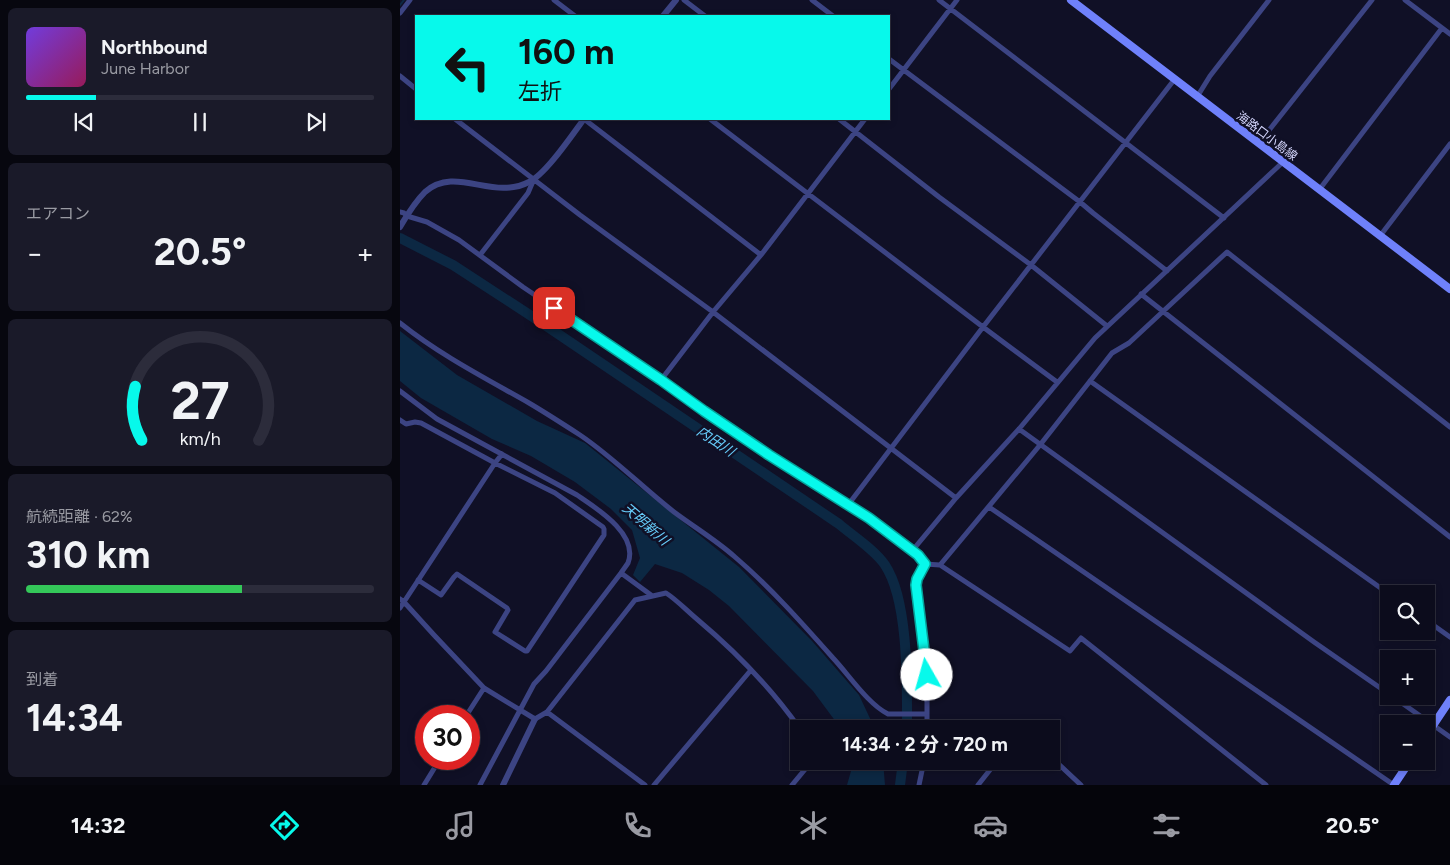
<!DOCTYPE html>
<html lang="ja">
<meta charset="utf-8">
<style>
:root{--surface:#0c0c1c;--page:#1a1a29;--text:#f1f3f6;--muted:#9a9ba3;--line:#2c2c3b;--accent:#07f9eb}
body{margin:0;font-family:Figtree,"Noto Sans JP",sans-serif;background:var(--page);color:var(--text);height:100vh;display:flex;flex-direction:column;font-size:19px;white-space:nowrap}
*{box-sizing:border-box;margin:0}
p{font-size:16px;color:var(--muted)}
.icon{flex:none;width:28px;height:28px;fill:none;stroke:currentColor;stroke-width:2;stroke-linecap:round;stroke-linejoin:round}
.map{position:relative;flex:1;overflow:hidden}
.panel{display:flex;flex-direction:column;gap:8px;padding:8px;background:#07070f;width:400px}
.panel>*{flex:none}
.hud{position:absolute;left:15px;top:15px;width:475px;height:105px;border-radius:0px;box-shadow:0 2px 8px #0003,0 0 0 1px var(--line);background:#07f9eb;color:#111;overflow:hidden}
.fabs{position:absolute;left:980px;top:585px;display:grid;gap:10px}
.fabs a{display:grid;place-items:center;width:55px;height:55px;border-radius:0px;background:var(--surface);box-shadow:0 2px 8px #0003,0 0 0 1px var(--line);font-size:25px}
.speed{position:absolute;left:15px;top:705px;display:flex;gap:10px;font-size:25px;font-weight:700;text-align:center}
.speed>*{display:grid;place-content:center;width:65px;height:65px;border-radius:50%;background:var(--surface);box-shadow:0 2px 8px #0003,0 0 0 1px var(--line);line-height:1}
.speed .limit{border:8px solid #d22;background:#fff;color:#111}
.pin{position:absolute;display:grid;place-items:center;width:42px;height:42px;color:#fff;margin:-21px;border-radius:10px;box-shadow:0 2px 8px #0006}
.me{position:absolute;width:55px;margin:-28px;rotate:353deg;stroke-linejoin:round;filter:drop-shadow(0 0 4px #0008)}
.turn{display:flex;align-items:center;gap:18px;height:105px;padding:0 20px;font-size:22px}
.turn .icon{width:65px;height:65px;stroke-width:2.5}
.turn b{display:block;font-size:35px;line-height:42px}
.big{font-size:38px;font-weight:700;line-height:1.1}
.panel .widget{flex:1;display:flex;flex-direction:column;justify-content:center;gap:8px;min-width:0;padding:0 18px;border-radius:8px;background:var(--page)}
.panel .dial{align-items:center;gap:0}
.dial svg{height:130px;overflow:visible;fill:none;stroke:var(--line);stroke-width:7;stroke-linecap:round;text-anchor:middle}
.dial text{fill:var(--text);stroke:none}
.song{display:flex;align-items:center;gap:15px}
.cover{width:60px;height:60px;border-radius:8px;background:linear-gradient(135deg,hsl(260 70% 55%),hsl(330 70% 35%))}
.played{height:5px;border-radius:2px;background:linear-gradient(90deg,var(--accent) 20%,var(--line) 20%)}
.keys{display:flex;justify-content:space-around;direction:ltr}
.heat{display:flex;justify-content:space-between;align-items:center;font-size:28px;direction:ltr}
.charge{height:8px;border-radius:4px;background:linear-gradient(90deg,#34c759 62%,var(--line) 0)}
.trip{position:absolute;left:390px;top:720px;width:270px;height:50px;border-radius:0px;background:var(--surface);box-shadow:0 2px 8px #0003,0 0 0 1px var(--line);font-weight:700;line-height:50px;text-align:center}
.menu{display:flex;height:80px;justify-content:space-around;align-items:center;background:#05050b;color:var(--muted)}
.menu .icon{width:35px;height:35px}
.menu .on{color:var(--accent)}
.menu b{font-size:22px;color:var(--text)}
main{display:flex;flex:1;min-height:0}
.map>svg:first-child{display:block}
</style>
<main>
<section class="panel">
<div class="widget">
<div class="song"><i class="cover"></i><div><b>Northbound</b><p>June Harbor</p></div></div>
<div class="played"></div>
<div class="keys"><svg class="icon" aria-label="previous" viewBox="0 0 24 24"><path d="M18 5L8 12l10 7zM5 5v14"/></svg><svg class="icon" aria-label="pause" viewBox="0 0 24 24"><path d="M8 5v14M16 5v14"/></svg><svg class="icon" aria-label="next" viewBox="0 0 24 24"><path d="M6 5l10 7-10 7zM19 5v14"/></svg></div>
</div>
<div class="widget"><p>エアコン</p>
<div class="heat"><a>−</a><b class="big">20.5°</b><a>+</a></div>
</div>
<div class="widget dial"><svg viewBox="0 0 100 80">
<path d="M14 69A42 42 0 1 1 86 69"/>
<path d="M14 69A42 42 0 0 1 10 36" stroke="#07f9eb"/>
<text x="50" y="56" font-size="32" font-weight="700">27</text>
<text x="50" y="72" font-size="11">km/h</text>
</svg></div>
<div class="widget"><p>航続距離 · 62%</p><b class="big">310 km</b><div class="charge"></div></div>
<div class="widget"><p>到着</p><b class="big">14:34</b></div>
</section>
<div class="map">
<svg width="1050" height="785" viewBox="0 0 1050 785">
<rect width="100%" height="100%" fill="#101026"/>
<path fill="#0c2843" d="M0 331 57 375 137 421 185 443 339 567 412 641 459 695 475 729H438L436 722 413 691 329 606 309 590 282 573 255 564 240 582 233 575 240 558 232 530 211 509 175 482 131 456 92 439 21 398 0 381Z
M449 761H483L485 785H447L451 771Z"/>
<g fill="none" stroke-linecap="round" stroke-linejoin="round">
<path stroke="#0c2843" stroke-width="2" d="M0 5 4 0"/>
<path stroke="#0c2843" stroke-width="10" d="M0 238 53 265 139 321 439 524C453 536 475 550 485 565 509 601 507 686 507 729
M500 785 503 761"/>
<path stroke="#3c4483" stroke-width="5" d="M154 0 175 16
M284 0 305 16
M412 0 433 16
M539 0 824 218
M1005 0 1050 34
M0 13 10 0
M489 59 680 202 693 213 767 271
M0 76 16 89
M489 89 557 0
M797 97 810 76 869 0
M55 119 180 215 313 312 556 498
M184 119 361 255
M310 119 583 327 657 382
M439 119 539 197 631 265 707 326
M859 143 972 0
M919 190 1042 28
M0 212 4 213 7 216 27 222 59 240 123 287 261 380 304 411 369 455 469 518 518 555 525 564 540 565 670 651 681 638 866 785
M980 236 1050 144
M80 255 128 193 134 179
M741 294 1050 537
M0 323C40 355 85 378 129 403 146 413 163 424 180 435 214 458 242 487 274 512 294 527 316 540 335 557 370 587 402 623 433 658 449 675 468 704 488 714H527
M261 380 313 312 361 255 465 119
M690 381 989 594
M0 391 37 419 177 495C196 508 239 534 228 563 226 566 223 570 221 573L146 671 134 684 80 785
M0 420 6 424 15 422 21 423 95 463 155 493 203 527 204 529V535L127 651H125L95 632 108 610 107 608 57 574 54 577 41 595 18 580
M619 429 914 642 989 694
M448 505 583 327 774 80
M589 507 994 785
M512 551 556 498 619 429 695 338 883 162
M525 564 517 579 516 585 527 675V729
M540 565 640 445 712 353 729 343 827 252 1050 427
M221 573 251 595
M0 599 4 602 34 635 84 688 135 719 147 712 235 600 266 593C277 600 287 611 298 620 336 652 371 688 400 729
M0 608 95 463 102 454
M1026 620 1050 637
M992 696 1050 737
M147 712 245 785
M66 716 84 688
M651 757 681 785
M24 785 40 759
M254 785 351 670
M392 785 412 761
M519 785 524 761
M578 785 597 761"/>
<path stroke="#3c4483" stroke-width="6" d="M263 16 276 0
M0 227C7 215 15 202 25 192 56 165 92 201 129 182 146 174 172 135 184 119
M103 785 135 719"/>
<path stroke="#6f81fb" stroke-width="8" d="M671 0 1050 289
M1026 736 1050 700
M994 785 1010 761"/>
</g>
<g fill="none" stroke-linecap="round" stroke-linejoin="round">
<defs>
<path id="route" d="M154 308 261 380 304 411 369 455 469 518 518 555 525 564 517 579 516 585 527 675"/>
</defs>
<use href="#route" stroke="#05a299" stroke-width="12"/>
<use href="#route" stroke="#07f9eb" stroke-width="9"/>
</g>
<g text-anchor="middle" stroke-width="5" stroke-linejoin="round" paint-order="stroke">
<g font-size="12" fill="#d5d7fe" stroke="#101026">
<text transform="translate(867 136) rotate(37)" y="4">海路口小島線</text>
</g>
<g font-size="14" font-style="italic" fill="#66cdfb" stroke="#101026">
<text transform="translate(316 441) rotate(34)" y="5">内田川</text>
<text transform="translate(246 524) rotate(41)" y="5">天明新川</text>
</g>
</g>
</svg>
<div class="fabs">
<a><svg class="icon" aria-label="search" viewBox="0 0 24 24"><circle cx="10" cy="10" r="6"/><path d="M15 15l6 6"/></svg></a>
<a>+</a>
<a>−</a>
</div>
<div class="speed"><div class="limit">30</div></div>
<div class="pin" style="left:154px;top:308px;background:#d93025"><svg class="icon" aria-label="arrive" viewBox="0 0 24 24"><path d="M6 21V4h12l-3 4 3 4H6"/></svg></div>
<svg class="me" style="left:527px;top:675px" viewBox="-20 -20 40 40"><circle r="19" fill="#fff"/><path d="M0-13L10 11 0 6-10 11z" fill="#07f9eb"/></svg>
<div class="trip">14:34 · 2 分 · 720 m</div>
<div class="hud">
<div class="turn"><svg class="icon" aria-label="left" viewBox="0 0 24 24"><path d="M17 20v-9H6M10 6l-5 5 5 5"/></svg><div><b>160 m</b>左折</div></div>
</div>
</div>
</main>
<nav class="menu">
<b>14:32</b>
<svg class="icon on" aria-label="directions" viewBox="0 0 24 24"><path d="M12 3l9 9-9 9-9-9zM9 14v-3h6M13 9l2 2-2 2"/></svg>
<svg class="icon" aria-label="music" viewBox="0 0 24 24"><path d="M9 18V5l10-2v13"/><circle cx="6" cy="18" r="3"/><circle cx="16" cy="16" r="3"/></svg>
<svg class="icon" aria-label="phone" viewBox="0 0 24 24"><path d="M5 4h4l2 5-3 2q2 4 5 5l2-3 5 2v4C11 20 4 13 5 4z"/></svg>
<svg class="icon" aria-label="climate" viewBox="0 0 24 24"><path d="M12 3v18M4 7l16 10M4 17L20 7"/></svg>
<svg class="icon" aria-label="car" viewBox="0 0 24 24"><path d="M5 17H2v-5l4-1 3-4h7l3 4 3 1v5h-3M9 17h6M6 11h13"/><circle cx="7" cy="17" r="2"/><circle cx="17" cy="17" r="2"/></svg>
<svg class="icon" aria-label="filters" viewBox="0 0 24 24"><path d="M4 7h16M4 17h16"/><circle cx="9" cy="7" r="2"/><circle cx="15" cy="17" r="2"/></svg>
<b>20.5°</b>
</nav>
